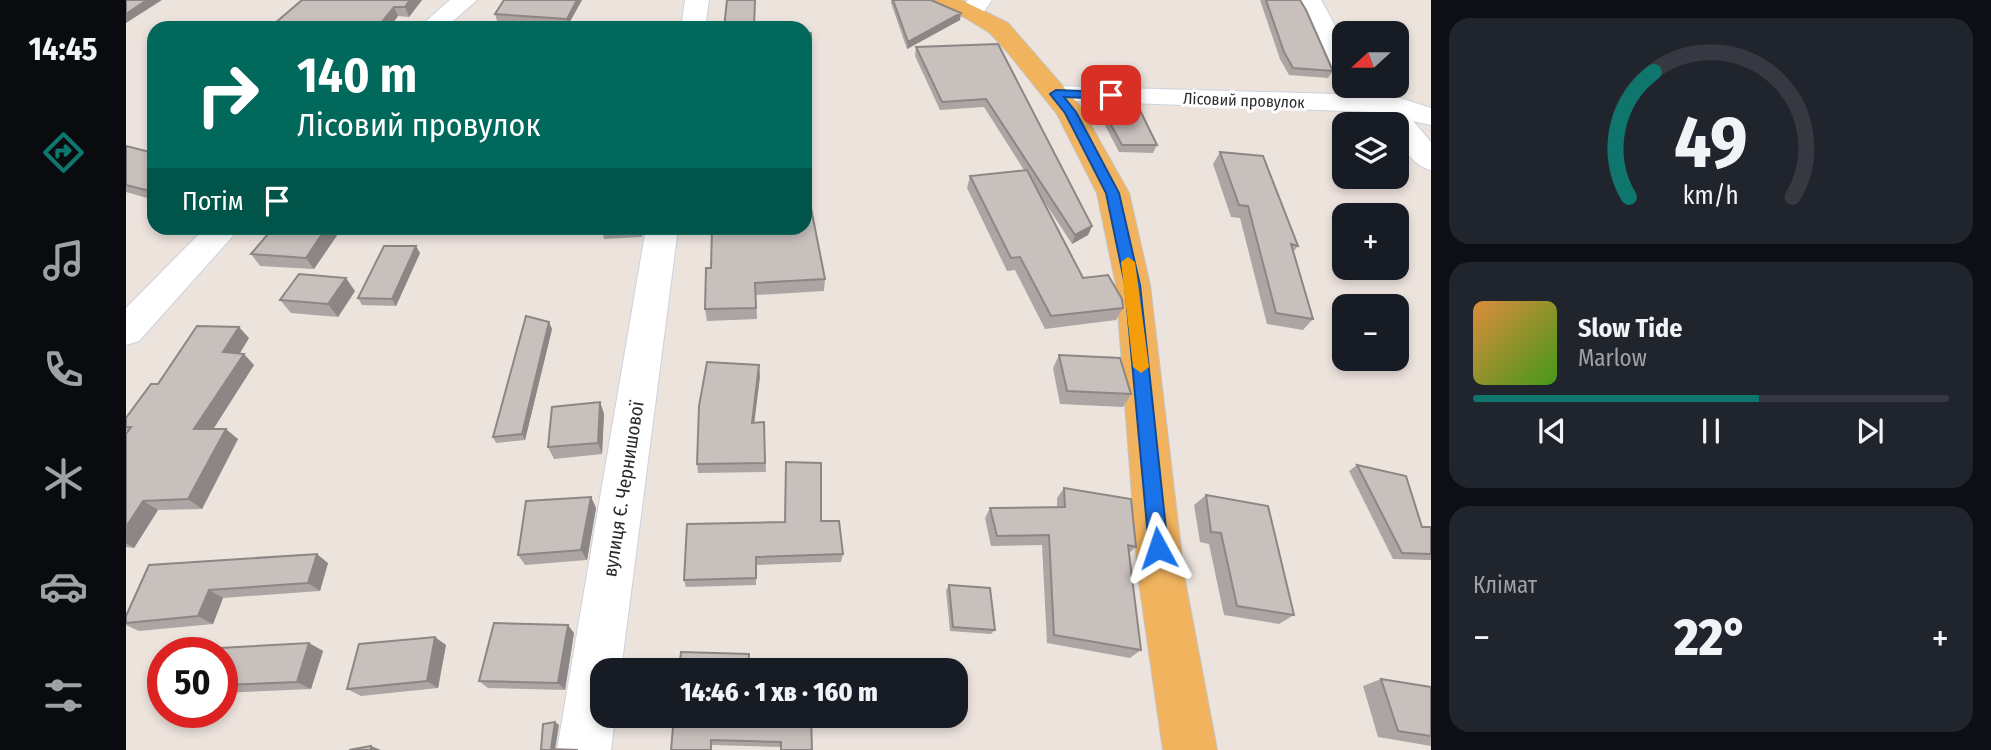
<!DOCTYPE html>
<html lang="uk">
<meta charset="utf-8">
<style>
:root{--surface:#171b24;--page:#20242c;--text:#f1f3f6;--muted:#9ea1a6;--line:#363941;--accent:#0f766e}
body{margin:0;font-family:"Fira Sans Condensed",sans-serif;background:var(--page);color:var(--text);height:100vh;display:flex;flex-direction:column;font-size:26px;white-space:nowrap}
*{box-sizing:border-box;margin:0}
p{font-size:23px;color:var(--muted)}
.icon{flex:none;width:38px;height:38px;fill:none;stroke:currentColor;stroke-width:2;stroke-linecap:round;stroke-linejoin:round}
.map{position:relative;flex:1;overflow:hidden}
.sheet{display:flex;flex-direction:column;gap:18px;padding:18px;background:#0d0f14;width:560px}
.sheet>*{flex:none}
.top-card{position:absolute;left:21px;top:21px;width:665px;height:214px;border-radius:21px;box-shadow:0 4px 10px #0003;background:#00695c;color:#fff;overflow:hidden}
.needle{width:46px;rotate:249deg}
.fabs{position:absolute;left:1206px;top:21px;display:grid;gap:14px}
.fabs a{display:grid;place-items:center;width:77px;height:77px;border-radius:14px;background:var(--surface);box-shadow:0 4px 10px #0003;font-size:35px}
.speed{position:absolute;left:21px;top:637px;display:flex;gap:14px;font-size:35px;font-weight:700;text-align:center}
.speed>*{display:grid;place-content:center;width:91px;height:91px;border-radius:50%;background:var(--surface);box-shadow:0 4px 10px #0003;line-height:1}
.speed .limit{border:10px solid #d22;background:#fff;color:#111}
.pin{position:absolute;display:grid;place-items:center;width:60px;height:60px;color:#fff;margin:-30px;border-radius:14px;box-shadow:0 4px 10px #0006}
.me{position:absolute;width:77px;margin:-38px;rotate:355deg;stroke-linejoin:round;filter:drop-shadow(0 0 5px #0008)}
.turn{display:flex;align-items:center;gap:24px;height:147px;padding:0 35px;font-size:32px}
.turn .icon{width:91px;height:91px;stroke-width:2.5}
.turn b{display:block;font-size:49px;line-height:60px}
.then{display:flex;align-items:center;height:66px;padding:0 35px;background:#0003;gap:14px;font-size:26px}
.big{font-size:52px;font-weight:800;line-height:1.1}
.sheet .card{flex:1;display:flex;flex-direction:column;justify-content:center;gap:10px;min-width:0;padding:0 24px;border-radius:21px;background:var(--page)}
.sheet .dial{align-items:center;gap:0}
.dial svg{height:182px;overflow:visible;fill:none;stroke:var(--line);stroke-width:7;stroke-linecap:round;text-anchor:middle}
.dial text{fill:var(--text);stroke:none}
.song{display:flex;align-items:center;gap:21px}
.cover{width:84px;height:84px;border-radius:10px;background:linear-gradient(135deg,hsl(30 70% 55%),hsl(100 70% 35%))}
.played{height:7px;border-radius:4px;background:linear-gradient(90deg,var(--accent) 60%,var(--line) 60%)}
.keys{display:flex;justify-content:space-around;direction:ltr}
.heat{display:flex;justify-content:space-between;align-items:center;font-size:38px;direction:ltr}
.trip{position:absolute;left:464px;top:658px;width:378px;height:70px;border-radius:21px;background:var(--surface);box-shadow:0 4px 10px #0003;font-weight:800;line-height:70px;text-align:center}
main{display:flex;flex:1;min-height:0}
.tabs{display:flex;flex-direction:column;width:126px;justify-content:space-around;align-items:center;background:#090b0e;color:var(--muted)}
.tabs .icon{width:49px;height:49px}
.tabs .selected{color:var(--accent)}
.tabs b{font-size:32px;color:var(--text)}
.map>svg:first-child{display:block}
</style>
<main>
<nav class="tabs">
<b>14:45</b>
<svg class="icon selected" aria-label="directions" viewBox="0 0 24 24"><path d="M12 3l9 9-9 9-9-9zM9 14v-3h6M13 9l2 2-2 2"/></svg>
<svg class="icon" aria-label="music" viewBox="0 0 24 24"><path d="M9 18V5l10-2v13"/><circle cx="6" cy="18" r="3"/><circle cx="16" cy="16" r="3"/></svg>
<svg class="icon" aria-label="phone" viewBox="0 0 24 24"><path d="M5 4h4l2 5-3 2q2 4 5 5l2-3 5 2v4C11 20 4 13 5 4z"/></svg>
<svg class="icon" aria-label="climate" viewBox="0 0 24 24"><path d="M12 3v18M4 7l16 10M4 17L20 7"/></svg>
<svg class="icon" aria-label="car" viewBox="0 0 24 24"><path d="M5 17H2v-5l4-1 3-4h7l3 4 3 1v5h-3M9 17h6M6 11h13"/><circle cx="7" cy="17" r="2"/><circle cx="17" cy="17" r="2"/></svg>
<svg class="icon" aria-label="filters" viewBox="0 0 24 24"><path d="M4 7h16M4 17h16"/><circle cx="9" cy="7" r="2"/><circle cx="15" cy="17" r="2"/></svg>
</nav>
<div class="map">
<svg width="1305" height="750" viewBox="0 0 1305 750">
<rect width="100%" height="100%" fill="#ede3dd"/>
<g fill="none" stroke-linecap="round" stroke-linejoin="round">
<defs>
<path id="minor" d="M324 0H351L319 28H292Z
M559 0H583L579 28H555Z
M842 0H866L854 17H838L834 12Z
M1171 0H1195L1218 42V74L1209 72 1205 66Z
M930 86 1245 95 1255 92 1305 108V125L1287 121 1305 142V170C1287 166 1270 143 1270 124H1260L1250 112 920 100 916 94 920 88Z
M79 228H114L13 341 0 345V308Z
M520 228H552L495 670H476V716H489L485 750H431Z"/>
<path id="major" d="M801 0H835L882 23 954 106 1003 193 1024 285 1058 575 1091 750H1037L1012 575 990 285 971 193 931 114 883 54 864 33 838 17 805 5Z"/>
</defs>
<use href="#minor" stroke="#cbd2dd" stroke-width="2"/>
<use href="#major" stroke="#c4c4c4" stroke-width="2"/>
<use href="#minor" fill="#fff" fill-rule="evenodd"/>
<use href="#major" fill="#f1b35e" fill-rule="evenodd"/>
</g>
<path fill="#aca5a3" d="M176 0H296L283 17 272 16 263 28H150L148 24Z
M456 0 442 25 371 21 369 14Z
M765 0H805L834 20 781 49 765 3Z
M1134 0H1174L1207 71 1202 78 1163 75 1154 59Z
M679 32 685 64 684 76H679Z
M872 44 966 226 962 235 946 244 914 195 957 278 997 308 990 320 919 329 889 270 881 271 841 188 844 176 898 170 858 107 814 110 789 56 790 47Z
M973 103 1031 145 1027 153 993 152 971 110Z
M0 146 28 153V200L0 192Z
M1094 152 1172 246 1167 252 1187 319 1177 330 1141 324 1114 218 1105 217 1087 164Z
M216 228 188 269 134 266 125 254Z
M517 228 516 237 478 239 476 231Z
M294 253 270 306 236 305 232 298Z
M585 268 699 279 698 291 630 295 631 319 581 321 579 309Z
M229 291 212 317 165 313 154 300Z
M426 329 399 440 370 443 367 437Z
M123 338 113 354 128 365 87 429 112 439 76 509 32 510 8 548 0 547V434L2 432 0 431V418L32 384Z
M933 355 1005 394 997 407 934 404 927 368Z
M634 376 628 422H638L640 472 572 473 571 464Z
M474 402 478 414 476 454 428 459 422 447Z
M1231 465 1296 527H1305V560L1267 559 1223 471Z
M938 488 1010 547 1003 553 1015 650 1004 658 921 643 916 545 865 546 859 518 864 508 931 507V498Z
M1080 495 1168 615 1153 624 1098 615 1083 544 1074 542 1068 505Z
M465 497 470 508 461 560 399 565 392 555Z
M695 521 717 554 715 562 630 565V585L560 587 558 580Z
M202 563 194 591 97 598 87 624 13 631 0 625 23 565Z
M823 585 869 630 865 634 824 631 820 590Z
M448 633 439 690 362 688 353 681Z
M183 643 197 651 185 689 96 693V653Z
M320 645 312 688 235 696 221 689Z
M1255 679 1305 687V746L1252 737 1237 686Z
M685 716 655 747 587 745 545 750Z"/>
<path fill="#8c8684" d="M21 0H36L0 23V14Z
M284 0H296L283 17 279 7Z
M451 0H456L442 25 441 19Z
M268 7 272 16 263 28H251Z
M835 13 834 20 781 49 782 42Z
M966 226 962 235 946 244 949 235Z
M200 228H216L188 269 180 258Z
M290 246 294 253 270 306 266 299Z
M220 278 229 291 212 317 202 304Z
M423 322 426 329 399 440 396 434Z
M113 327 123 338 108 363 97 352Z
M118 354 128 365 81 439 68 429Z
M633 365 634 376 627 433 626 423Z
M474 402 478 414 476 454 472 443Z
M100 429 112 439 76 509 62 499Z
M465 497 470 508 461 560 455 550Z
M17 501 32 510 8 548 0 543V527Z
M191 554 202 563 194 591 182 583Z
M83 590 97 598 87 624 72 616Z
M442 625 448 633 439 690 432 683Z
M309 637 320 645 312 688 301 681Z
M183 643 197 651 185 689 171 682Z
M429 722 433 725 429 750 425 749Z
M245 746 255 750H245Z"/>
<path fill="#c8c0bd" stroke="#8c8684" stroke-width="2" d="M0 0H21L0 14Z
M176 0H284L279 7H268L251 28H188L189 27 148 24Z
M378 0H451L441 19 369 14Z
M601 0H629L628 28H598Z
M767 0H805L835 13 782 42Z
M1140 0H1174L1180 10 1207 71 1167 68 1158 52Z
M679 32 685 33V64H679Z
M872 44 966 226 949 235 860 99 816 102 790 47Z
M1010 102 1031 145H996L973 103Z
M0 146 28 153V192L0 185Z
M1094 152 1137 156 1172 246 1165 244 1187 319 1150 313 1122 206 1113 205Z
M901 170 957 278 982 275 996 299 997 308 925 316 894 257 885 258 844 176Z
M679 208H685L699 279 629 283 630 308 579 309 580 268H585L586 228H679Z
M147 228H200L180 258 125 254Z
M477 228H514L476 231Z
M258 246H290L266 299 232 298Z
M173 274 220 278 202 304 154 300Z
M400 316 423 322 396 434 367 437Z
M71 326 113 327 97 352 118 354 68 429H100L62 499 17 501 0 527V434L5 427H0V418L25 384H32Z
M933 355 994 358 1005 394 941 391Z
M581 362 633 365 626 423 638 422 639 463 571 464 573 406Z
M474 402 472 443 422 447 426 407Z
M660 462 695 463V521H713L717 554 630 557V578L558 580 561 524 659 522Z
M1231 465 1280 476 1296 527H1305V554L1276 553Z
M938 488 1005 499 1010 547 1002 545 1015 650 928 635 923 535 871 536 864 508 939 507Z
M1080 495 1142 506 1168 615 1111 606 1095 533 1085 532Z
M465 497 455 550 392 555 400 501Z
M191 554 182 583 83 590 72 616 0 623V616L23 565Z
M823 585 864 588 869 630 827 627Z
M368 623 442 625 432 683 353 681Z
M309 637 301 681 221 689 233 644Z
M183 643 171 682 96 685V653H92L94 648Z
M555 652 623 654 622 670H553Z
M1255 679 1305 687V736L1272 731Z
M548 716H685L686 750H655V742L585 740V750H545Z
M429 722 425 749 452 750H415L417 724Z
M245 746V750H223Z"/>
<path fill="#1a73e8" stroke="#114b97" stroke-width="2" d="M930 90 985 92 990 95 985 99 938 97 950 112 993 193 1014 285 1042 548 1039 555 1032 557 1026 555 1023 548 999 285 980 193 939 113 924 94Z"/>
<path fill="#f59e0b" d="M1002 257 1009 262 1023 367 1015 373 1007 367 995 262Z"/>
<g text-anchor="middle" stroke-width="6" stroke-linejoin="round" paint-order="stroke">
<g font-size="16" fill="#2b2b2b" stroke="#fff">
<text transform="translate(1118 100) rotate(2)" y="6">Лісовий провулок</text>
</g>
<g font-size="19" fill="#2b2b2b" stroke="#fff">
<text transform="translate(497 489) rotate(-81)" y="7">вулиця Є. Чернишової</text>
</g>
</g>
</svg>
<div class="fabs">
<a><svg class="needle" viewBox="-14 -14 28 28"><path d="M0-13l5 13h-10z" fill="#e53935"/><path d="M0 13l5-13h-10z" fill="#9ea1a6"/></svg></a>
<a><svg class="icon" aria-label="layers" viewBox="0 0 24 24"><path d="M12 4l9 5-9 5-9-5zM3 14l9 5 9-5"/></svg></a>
<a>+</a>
<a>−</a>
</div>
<div class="speed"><div class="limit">50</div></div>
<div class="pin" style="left:985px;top:95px;background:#d93025"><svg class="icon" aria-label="arrive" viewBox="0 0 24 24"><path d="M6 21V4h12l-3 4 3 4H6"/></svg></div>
<svg class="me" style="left:1032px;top:548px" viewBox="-20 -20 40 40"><path d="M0-17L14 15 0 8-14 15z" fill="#1a73e8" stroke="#fff" stroke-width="4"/></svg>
<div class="trip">14:46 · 1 хв · 160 m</div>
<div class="top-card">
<div class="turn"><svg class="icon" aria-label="right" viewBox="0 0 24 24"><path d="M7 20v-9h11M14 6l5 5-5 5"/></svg><div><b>140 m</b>Лісовий провулок</div></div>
<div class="then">Потім<svg class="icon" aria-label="arrive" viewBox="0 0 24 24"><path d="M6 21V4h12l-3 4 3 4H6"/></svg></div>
</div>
</div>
<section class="sheet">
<div class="card dial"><svg viewBox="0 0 100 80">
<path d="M14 69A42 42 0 1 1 86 69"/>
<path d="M14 69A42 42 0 0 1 25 14" stroke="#0f766e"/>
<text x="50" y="56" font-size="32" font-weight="700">49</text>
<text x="50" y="72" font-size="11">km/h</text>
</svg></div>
<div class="card">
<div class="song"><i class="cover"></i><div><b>Slow Tide</b><p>Marlow</p></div></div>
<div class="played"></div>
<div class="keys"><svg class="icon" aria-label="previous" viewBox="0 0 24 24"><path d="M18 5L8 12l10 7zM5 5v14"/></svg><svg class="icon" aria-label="pause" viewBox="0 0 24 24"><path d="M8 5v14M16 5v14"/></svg><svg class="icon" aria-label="next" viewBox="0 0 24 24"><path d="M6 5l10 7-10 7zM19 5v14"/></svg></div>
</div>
<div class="card"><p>Клімат</p>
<div class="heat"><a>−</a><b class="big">22°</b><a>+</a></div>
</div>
</section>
</main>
